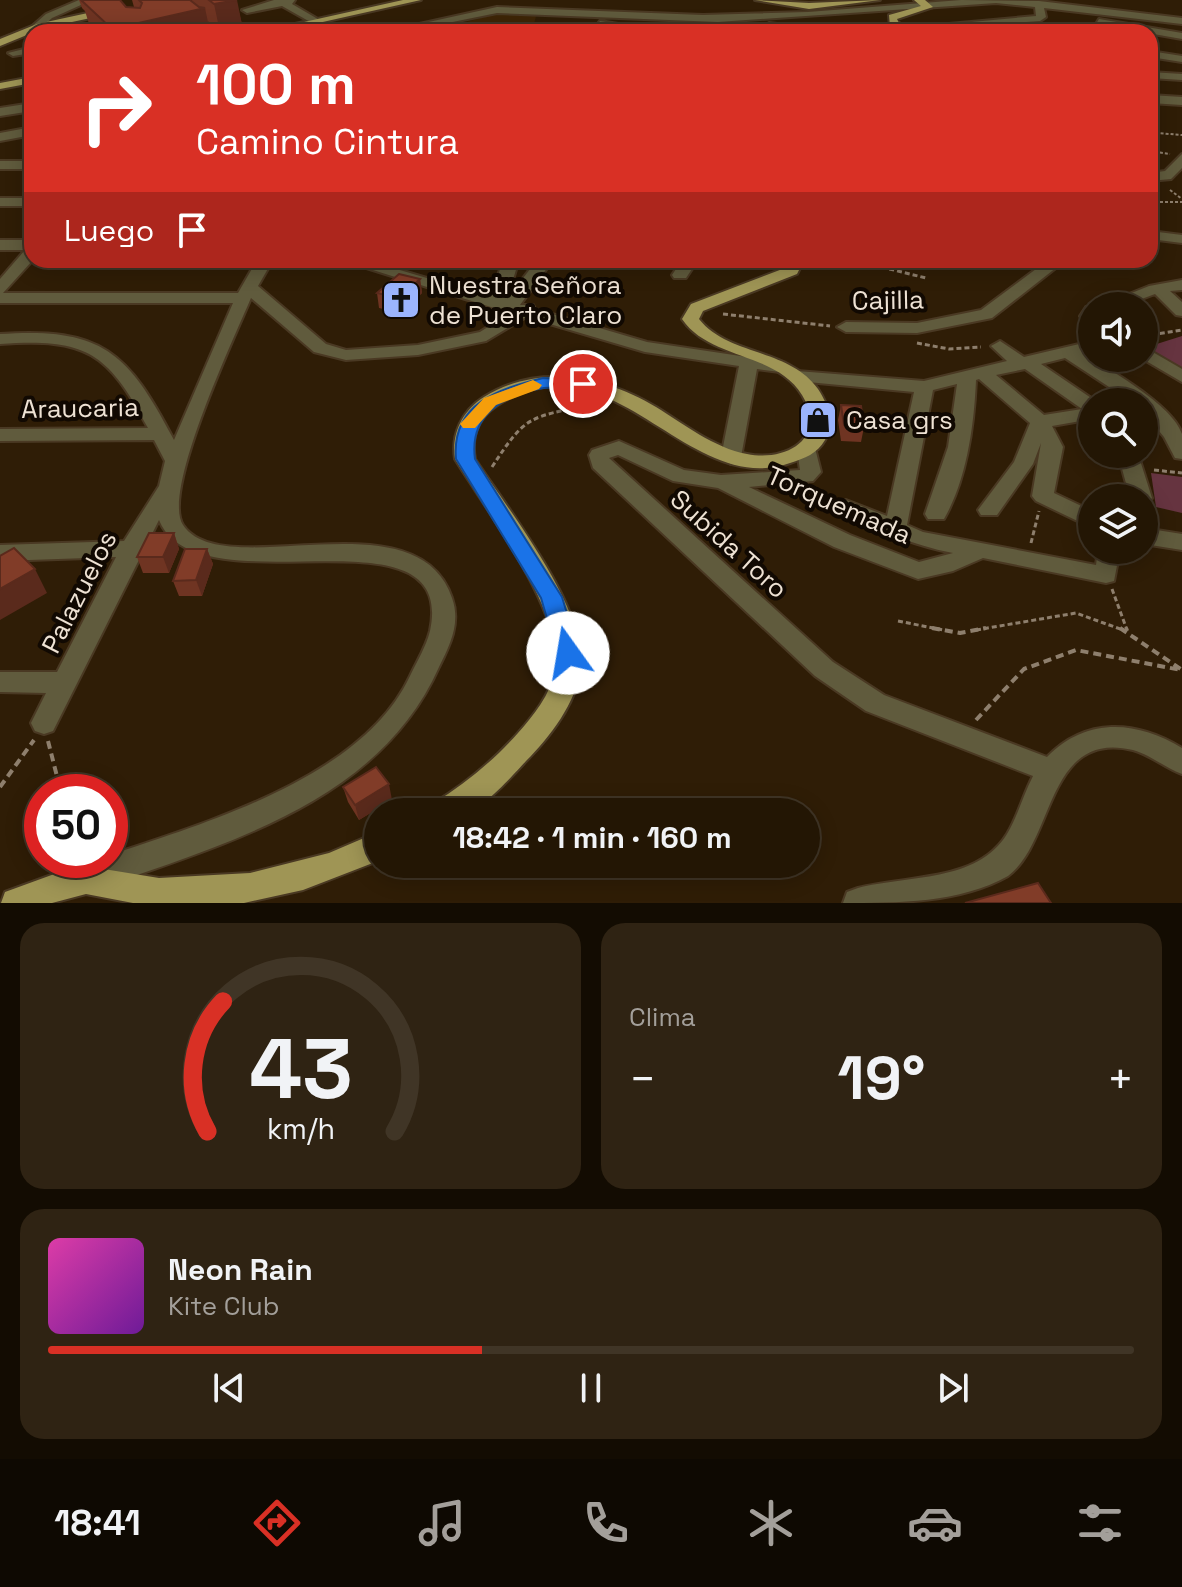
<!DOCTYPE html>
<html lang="es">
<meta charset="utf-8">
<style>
:root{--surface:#231604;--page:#2f2313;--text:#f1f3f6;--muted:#a39f9a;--line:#403526;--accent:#d93025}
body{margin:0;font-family:"Space Grotesk",sans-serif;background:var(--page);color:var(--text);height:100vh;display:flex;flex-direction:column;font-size:30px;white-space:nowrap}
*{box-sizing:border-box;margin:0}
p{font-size:26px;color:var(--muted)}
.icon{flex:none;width:44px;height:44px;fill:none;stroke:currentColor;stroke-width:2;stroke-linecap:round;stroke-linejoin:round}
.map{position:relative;height:903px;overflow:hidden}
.drawer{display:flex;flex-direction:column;gap:20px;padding:20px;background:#130c02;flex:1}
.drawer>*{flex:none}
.hud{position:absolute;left:24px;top:24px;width:1134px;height:244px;border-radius:24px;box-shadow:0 4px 20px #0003,0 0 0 2px var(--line);background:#d93025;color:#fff;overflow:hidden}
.tools{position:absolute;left:1078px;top:292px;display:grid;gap:16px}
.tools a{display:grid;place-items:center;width:80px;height:80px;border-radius:50%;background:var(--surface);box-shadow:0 4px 20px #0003,0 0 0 2px var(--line);font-size:40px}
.speed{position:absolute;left:24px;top:774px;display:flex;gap:16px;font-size:40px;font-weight:700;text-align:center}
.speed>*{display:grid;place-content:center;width:104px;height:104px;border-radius:50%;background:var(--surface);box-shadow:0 4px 20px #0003,0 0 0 2px var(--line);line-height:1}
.speed .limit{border:12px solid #d22;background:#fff;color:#111}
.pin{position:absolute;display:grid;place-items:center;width:68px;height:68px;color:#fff;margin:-34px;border:4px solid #fff;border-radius:50%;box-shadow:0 2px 8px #0007}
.me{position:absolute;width:88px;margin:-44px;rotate:347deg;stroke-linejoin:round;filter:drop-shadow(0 0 6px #0008)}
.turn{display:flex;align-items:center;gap:28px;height:168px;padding:0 40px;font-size:36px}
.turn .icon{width:104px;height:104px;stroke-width:2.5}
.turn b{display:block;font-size:56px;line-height:68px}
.then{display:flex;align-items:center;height:76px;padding:0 40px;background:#0003;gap:16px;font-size:30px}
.big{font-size:60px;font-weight:700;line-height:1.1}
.drawer .tile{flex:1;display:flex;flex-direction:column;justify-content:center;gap:12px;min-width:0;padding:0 28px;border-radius:24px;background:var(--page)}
.drawer .dial{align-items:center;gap:0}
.dial svg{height:208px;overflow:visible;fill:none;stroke:var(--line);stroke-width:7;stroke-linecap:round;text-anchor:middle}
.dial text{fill:var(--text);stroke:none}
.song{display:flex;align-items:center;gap:24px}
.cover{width:96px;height:96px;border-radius:12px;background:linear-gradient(135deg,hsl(320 70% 55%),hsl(280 70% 35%))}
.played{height:8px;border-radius:4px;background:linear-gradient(90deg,var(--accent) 40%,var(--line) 40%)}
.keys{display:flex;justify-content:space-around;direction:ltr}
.heat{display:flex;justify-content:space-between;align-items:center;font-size:44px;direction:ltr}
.drawer .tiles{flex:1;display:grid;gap:20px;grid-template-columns:1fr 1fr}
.tile:last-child{grid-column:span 2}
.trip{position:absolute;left:364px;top:798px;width:456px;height:80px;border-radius:40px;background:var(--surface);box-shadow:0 4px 20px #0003,0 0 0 2px var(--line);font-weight:700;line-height:80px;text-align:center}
.dock{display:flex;height:128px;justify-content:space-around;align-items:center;background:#0e0902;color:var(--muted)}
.dock .icon{width:56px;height:56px}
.dock .active{color:var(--accent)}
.dock b{font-size:36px;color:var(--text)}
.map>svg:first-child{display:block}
</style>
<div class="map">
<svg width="1182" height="903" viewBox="0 0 1182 903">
<rect width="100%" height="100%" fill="#2f1d06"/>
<path fill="#3d2506" d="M496 14 536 16 533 28 465 32 458 24Z"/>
<path fill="#663440" d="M1182 336V372L1144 348Z
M1151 473 1182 477V513L1156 507Z"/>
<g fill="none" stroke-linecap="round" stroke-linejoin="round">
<defs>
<path id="minor" d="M79 0H92L52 18 39 30 30 28 46 14Z
M170 0H181L218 32H207Z
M274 0H295L292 4 340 32H328L282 6 247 13 242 10Z
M961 0 1039 1 1182 18V24L1044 8 1046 17 1040 21 981 25 1009 32H985L949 24 1036 16 1035 7 996 3 718 22 497 13 403 32H383L497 7 703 15 808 12Z
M1099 19 1182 33V39L1096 24Z
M600 21 648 29 653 32 596 26Z
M769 23 818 29 823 32 765 28Z
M32 47V53L13 56 8 53Z
M1150 51 1182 56V62L1150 57Z
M1150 72 1182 74V80L1150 78Z
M1150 95 1182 97V105L1150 103Z
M32 103V111L0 116V108Z
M32 127V135L0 141V133Z
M1182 154V168L1171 179 1150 181V173L1165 171Z
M0 161H32V169H0Z
M0 198H32V206H0Z
M1150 231 1182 235V243L1150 239Z
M0 240H32L33 260 3 293H238L257 260H273L258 286 326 344 346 350 418 345 480 332 510 313 341 260H366L491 297 503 260H519L507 299 537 260H553L520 305H533L535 309 647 342 780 362 789 367 780 372 757 369 741 457 731 464 721 457 739 366 645 352 526 317 486 341 418 355 346 360 314 352 251 298C235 336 161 492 183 525 223 585 417 493 452 598 461 623 450 645 439 667 377 807 215 846 83 894L72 889 68 879 72 869 96 860H110V855C208 822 363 777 410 676 417 661 426 647 430 631 458 499 197 614 159 520L53 731 44 734 35 731 31 723 46 693 0 692V672H57L116 557 0 561V545L124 541 159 486 165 461 154 440 0 441V429L148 428C108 352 86 338 0 344V334C102 327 128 352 174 440L233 303H0V279L25 250H0Z
M682 260H698L686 278H674L672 275Z
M1048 260H1066L992 318 917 333 846 332 837 327 846 322 917 323 981 310Z
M1182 280V290L1170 291 1182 302V316L1176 315 1155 294 1123 306H1099L1149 286Z
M1092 306V324L1080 316 1086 307Z
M1000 341 1024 357 1092 341V351L1083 353C1108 369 1173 405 1182 434 1182 441 1182 452 1182 459L1175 458 1164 437 1144 413V402H1132L1065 358 1041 364 1097 402H1092V419L1052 426 1063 447 1054 493 1092 511V528L1036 501 1032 496 1041 443 1033 464 997 515H981L978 510 1014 462 1030 423 979 379 976 380C974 425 967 479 944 519H928L925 514 948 447 957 384 933 390 907 525 923 532 1096 565 1098 550H1120L1114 581 1106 583 983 558 953 571 918 579 834 547 718 488 673 481 618 455 609 458 833 662 884 695 1047 757C1086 717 1136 720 1182 748V774C1165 768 1151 755 1133 750 1046 729 1055 841 1008 876 960 903 898 903 843 903L847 892 858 888C907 875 977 883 1007 834 1018 816 1023 795 1033 776L866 711 815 676 593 468 589 455 592 450 619 441 684 470 721 475 800 470 797 449 800 444H814L821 472 813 481 749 487 850 535 919 562 953 553C911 545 877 529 838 512L835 507 846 500 887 516 914 392 797 381 788 376 797 371 924 381 1007 361 991 346ZM1025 369 1082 409 1044 415 996 375Z
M1144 347 1182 369V382L1141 358H1144Z
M1118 454H1138L1152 498 1148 503 1144 504V498H1130Z
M1144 528 1182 534V550L1144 544Z"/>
<path id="major" d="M403 0H421L278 32H259Z
M755 0 809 3 880 0 809 9Z
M914 0H925L933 7 897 19 899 23 912 32H899L890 27 889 15 921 6Z
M111 8 114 13 44 28 0 46V39L37 24Z
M32 77V83L0 89V83Z
M788 260H804L797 274 703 311 699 319C728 356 789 348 818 389 828 404 835 424 825 440 817 454 805 458 790 463 687 500 610 329 496 406 477 419 471 437 475 459 507 508 588 610 581 668 576 703 550 737 526 761 514 774 483 809 466 812 455 814 441 812 430 812L434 803C465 784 494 760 518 733 534 715 550 695 555 671 566 614 485 508 455 459 451 434 462 411 484 397 538 363 605 376 656 407 684 424 714 448 747 454 787 462 828 438 802 395 776 352 710 360 682 319L691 304 785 268Z
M378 832V861L303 890 244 903H133L86 894 52 903H1L5 892 79 865 159 878 250 873 329 853Z"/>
</defs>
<use href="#minor" stroke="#4a3923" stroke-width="4"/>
<use href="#major" stroke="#4a3923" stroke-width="4"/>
<path stroke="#8e7f6d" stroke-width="2" stroke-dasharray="3 2" stroke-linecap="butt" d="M1078 32 1087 24
M1150 124 1157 133 1182 135
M1150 151 1170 154
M1170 190 1182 199
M1150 202H1182"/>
<path stroke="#8e7f6d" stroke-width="3" stroke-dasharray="5 3" stroke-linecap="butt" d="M810 264 865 263 926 278
M723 314 830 326
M1144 336 1182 330
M917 343 949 349 981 347
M492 467C527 413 529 419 590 404
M1154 470 1182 473
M1031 543 1039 511
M1112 589 1127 630
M898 621 943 630
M976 630 1076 613 1123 630"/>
<path stroke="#8e7f6d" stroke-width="4" stroke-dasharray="8 5" stroke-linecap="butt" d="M932 628 960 633 986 628
M1120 628 1182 670
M1126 628 1127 631
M976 720 1024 669 1076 650 1181 670
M48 741 61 792
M0 787 34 740"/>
<use href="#minor" fill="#605b3d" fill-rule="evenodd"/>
<use href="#major" fill="#9f9555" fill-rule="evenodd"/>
</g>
<path fill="#6f3422" d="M79 0H120L126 7H134L132 0H190L192 2V0H236L243 29 219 32 208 21 210 32H94L90 27 85 11 82 8Z
M420 279 422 293 401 313 379 308 377 293Z
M841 405 864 427 861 442 841 441 838 420Z
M174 533 179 549 169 573H143L137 557Z
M207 549 213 564 202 596H179L173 581Z
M343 787 392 800 359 820 348 802Z"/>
<path fill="#5a2a1c" d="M237 0 243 29 220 32 214 4Z
M205 8 210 32H113L112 29Z
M420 279 422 293 401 313 399 298Z
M174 533 179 549 169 573 163 557Z
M207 549 213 564 202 596 196 580Z
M35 569 47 593 0 620V589Z
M389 784 392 800 359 820 355 805Z"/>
<path fill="#813c28" stroke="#5a2a1c" stroke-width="2" d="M81 0H120L126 7 140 8 142 3 139 0H190L199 7 205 8 112 29Z
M209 0H237L214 4Z
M399 274 420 279 399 298 377 293Z
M841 405 861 406 864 427 844 425Z
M149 533H174L163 557H137Z
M14 548 35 569 0 589V556Z
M185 549H207L196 580 173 581Z
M376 767 389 784 355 805 343 787Z
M1038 883 1051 903H965Z"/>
<path fill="#1a73e8" stroke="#114b97" stroke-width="2" d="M543 378 583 379 592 384C580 395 559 386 544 388 503 394 469 415 475 459L562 597 579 653 576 660H560L557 653 541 598 456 459C451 403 499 389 543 378Z"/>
<path fill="#f59e0b" d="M533 380 542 385 539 389 496 405 475 428H463L460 424 484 398Z"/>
<defs>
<symbol id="church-square" viewBox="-11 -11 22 22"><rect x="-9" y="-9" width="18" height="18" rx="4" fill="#9bb4fd" stroke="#110902"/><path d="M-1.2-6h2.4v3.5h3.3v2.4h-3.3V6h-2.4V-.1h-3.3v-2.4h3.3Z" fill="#111"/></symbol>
<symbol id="shop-square" viewBox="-11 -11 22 22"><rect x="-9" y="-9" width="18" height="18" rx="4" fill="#9bb4fd" stroke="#110902"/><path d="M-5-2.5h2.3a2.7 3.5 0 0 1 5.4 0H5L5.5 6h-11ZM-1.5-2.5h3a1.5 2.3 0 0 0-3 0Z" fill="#111"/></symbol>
</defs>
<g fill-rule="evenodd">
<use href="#church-square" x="379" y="278" width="44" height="44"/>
<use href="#shop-square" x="796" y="398" width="44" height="44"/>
</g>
<g text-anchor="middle" stroke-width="8" stroke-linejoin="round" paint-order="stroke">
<g font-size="26" fill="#eee2d4" stroke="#110902" text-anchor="start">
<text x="429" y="294">Nuestra Señora<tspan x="429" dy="30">de Puerto Claro</tspan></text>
<text x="846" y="429">Casa grs</text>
</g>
<g font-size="26" fill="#eee2d4" stroke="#110902">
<text transform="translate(888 300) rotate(-1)" y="9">Cajilla</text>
<text transform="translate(80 408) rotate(-1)" y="9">Araucaria</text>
<text transform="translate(839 505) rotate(24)" y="9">Torquemada</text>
<text transform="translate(729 544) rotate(42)" y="9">Subida Toro</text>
<text transform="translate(79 592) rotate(-63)" y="9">Palazuelos</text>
</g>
</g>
</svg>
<div class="tools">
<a><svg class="icon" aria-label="sound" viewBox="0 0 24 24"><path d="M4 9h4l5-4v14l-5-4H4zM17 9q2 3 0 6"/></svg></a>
<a><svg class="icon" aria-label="search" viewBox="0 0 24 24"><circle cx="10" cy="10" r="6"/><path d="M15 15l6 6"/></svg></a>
<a><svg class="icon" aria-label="layers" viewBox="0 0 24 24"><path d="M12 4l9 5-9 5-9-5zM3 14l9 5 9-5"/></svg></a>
</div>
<div class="speed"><div class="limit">50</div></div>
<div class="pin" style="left:583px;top:384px;background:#d93025"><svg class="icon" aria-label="arrive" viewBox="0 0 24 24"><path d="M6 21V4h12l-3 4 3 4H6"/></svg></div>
<svg class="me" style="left:568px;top:653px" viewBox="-20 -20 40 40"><circle r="19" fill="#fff"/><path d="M0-13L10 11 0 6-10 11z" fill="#1a73e8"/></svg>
<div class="trip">18:42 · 1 min · 160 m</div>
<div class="hud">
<div class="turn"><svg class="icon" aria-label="right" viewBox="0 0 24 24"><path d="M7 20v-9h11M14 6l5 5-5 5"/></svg><div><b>100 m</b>Camino Cintura</div></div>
<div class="then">Luego<svg class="icon" aria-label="arrive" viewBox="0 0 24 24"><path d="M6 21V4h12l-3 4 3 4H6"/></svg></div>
</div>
</div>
<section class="drawer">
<div class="tiles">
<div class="tile dial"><svg viewBox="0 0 100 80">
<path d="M14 69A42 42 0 1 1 86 69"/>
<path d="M14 69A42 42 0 0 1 20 19" stroke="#d93025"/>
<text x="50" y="56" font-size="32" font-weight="700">43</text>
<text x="50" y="72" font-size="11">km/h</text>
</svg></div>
<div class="tile"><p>Clima</p>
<div class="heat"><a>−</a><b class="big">19°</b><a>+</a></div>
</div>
<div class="tile">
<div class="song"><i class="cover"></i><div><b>Neon Rain</b><p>Kite Club</p></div></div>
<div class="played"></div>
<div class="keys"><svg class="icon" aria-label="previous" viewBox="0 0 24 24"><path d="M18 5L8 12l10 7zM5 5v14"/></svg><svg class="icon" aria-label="pause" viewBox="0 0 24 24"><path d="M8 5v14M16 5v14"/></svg><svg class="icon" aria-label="next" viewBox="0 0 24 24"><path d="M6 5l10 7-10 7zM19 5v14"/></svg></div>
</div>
</div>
</section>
<nav class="dock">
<b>18:41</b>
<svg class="icon active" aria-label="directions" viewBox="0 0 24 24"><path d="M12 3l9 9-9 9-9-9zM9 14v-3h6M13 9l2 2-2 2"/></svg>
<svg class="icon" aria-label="music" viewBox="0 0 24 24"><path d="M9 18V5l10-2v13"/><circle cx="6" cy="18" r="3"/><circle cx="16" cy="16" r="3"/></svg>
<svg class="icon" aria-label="phone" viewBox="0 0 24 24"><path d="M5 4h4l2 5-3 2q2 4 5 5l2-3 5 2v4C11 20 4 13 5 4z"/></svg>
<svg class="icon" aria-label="climate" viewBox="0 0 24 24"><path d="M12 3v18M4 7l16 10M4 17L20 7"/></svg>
<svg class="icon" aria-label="car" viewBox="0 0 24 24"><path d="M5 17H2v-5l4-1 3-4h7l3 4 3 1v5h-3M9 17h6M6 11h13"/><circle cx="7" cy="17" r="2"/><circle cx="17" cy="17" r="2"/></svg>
<svg class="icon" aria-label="filters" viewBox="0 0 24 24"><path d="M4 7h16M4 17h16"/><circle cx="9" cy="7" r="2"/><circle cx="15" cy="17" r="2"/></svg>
</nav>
